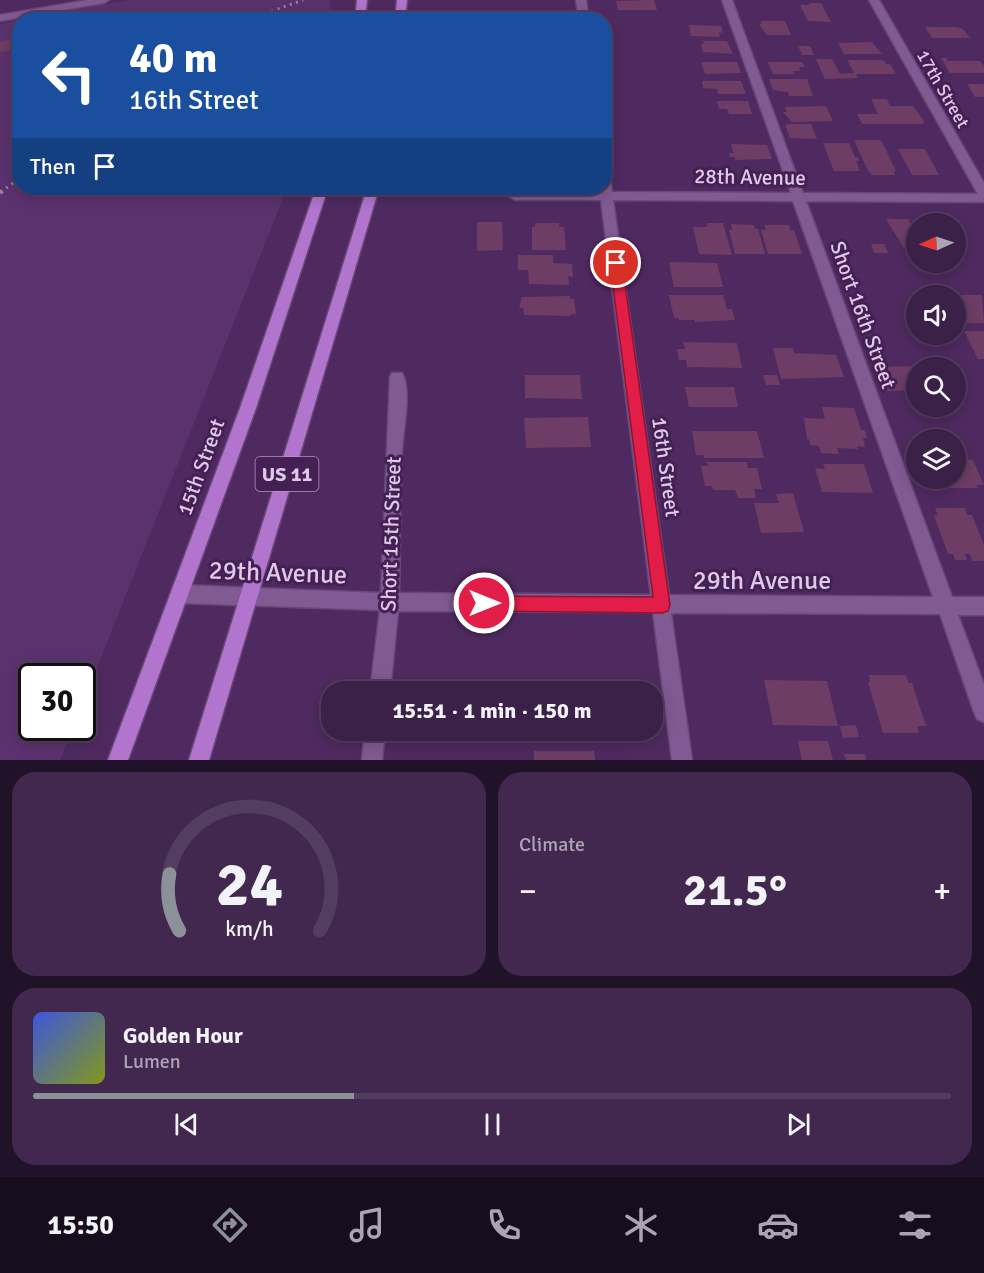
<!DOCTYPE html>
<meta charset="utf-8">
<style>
:root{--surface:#3b2048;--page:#42284f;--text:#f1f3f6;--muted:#aca3b4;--line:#543e60;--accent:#8c9099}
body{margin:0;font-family:Signika,sans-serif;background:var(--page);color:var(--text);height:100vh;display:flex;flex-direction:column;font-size:22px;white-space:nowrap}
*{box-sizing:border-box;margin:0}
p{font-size:20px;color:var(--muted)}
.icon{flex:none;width:33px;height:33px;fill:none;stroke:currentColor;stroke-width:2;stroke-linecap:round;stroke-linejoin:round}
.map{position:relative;height:760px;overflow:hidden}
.drawer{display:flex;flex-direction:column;gap:12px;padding:12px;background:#201228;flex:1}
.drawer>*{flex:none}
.top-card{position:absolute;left:12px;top:12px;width:600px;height:183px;border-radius:24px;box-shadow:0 3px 15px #0003,0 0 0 2px var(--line);background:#1a4fa0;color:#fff;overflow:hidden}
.needle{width:39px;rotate:267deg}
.controls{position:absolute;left:906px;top:213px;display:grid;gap:12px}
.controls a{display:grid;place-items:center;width:60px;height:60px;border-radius:50%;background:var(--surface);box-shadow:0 3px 15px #0003,0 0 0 2px var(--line);font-size:30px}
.speed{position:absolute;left:18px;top:663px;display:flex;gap:12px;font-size:30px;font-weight:700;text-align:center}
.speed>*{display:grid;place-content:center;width:78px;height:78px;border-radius:50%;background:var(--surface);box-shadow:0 3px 15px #0003,0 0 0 2px var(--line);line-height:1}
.speed .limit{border:3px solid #111;border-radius:9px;background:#fff;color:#111}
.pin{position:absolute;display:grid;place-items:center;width:51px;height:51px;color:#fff;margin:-26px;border:3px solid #fff;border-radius:50%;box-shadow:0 2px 6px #0007}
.me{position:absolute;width:66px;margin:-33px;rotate:90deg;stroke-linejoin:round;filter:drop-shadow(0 0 4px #0008)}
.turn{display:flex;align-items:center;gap:21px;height:126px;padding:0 18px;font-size:27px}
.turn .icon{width:78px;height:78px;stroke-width:2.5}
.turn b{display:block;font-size:42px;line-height:51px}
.then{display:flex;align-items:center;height:57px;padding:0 18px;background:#0003;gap:12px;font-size:22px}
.big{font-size:45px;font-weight:700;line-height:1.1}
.drawer .tile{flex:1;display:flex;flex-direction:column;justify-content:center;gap:9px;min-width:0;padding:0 21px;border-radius:24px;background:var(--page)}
.drawer .dial{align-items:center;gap:0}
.dial svg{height:156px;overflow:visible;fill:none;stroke:var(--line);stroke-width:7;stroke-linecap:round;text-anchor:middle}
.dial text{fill:var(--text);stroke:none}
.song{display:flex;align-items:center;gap:18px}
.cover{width:72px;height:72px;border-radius:9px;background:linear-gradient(135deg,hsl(230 70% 55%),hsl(70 70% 35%))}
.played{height:6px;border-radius:3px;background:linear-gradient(90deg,var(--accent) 35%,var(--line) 35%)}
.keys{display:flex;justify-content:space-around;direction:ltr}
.heat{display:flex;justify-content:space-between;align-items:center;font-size:33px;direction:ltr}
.drawer .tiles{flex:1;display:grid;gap:12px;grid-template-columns:1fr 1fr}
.tile:last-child{grid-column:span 2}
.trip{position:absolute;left:321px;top:681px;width:342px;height:60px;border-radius:24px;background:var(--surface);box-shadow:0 3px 15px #0003,0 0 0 2px var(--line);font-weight:700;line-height:60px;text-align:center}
.menu{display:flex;height:96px;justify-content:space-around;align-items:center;background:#180d1d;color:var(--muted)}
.menu .icon{width:42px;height:42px}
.menu .current{color:var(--accent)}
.menu b{font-size:27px;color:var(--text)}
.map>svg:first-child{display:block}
</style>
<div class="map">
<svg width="984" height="760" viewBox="0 0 984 760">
<rect width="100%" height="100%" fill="#4f2a60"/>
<path fill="#5b326e" d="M129 0H330L329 19H22Z
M19 20 20 188H287L83 703 82 676H32V728H73L60 760H0V24Z"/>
<path fill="#6e3d65" d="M647 0H654L657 10H618L616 1Z
M809 3H821L831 22 808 21 800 5H810Z
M761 21H785L791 35H767L759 24 762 23Z
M689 25 721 26 723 33 719 32 720 37 691 36Z
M925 27H957L963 29 970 38H932Z
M20 38V48L0 52V41Z
M703 41H727L733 54 703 52 701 44H704Z
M872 42 882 54H844L838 43Z
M798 46H810L814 55H802Z
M941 58H946L948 61H980L984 66V73H950Z
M816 59H832L840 74 854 73 847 60H883L886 64H890L896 74H856L858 78 825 79Z
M701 62H737L741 73 705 74Z
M768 62H802L805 67H799L800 71H793L794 74H773Z
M769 79H807L813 96H789L788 92 773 90Z
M702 81H741L746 94H718L717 89 703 88Z
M967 84H984V97H975Z
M871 99H887L890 106H913L924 121 923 124H862L857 114H878Z
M717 101H748L752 114H729L727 109H719Z
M826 106 833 121 792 122 783 112H787L785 107Z
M789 124H811L817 139 790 138 785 125Z
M854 140H881L896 171H894L895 175H872L868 171Z
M823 143H849L855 157H858L859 161H856L860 171H834Z
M731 144 767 145 772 159 735 160V157H730L729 153H733Z
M898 149H925L939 175H912Z
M886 219H908L913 227H916V248H904Z
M477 222H502L503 250 477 251Z
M535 223H559V227H564L566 250H532V227H535Z
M707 223H723L732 255 699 254 693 227H707Z
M731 224 754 225 755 229H758L765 254H735L729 230H732Z
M764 225H789L790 230H794L802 254H768L761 230H766Z
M871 244H884L888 253H874Z
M518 255H553V263L572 264 573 277 568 276 569 285 529 284 528 270H518Z
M669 262 717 263 723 287H674Z
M669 295H723L727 309H732L735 320 695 322V320H679L678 318H674Z
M956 295H982L984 323H956Z
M570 296V299H574L576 314H571V316L524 315 523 308H519L522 297Z
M964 331H984V359H978Z
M683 342 737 343 742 368 687 367 686 360H679L677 349H685Z
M773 348H793L794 353 836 355 844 377 781 379Z
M916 366V390L888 391 877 370H879L878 367Z
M525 375H580L582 399 525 398Z
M763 375H777L780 385H766Z
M685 387H734L738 407H689Z
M822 407 854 408 861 430H865L867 438H863L865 447 857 446 858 449 837 448 839 454 821 453 819 446 810 445 809 439H807L804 418 825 419Z
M588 417 591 447 526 448 524 418Z
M692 431H757L764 458H704L703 455H696Z
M956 457 973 460 984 485H976L978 488H935L933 484H927L925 478H956Z
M707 462H747L748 468H757L762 489H754L756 498H738L735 490H713L712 486H705L701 466H708Z
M823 464H864L873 493 822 492 815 468 825 469Z
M793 493 804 532 761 533 754 503H779L776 494Z
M935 508H965L967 515H972L984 545V561H972L970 554H965L967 560H955L953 554H948L934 515H938Z
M869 675H906L909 683H912L926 726H917L919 733H883L868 682 870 681Z
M764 680 827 681 838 726 773 725Z
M531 684 588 685 589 692H531Z
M856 725 859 737 843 738 840 726Z
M532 730H591V734H532Z
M798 741H828L833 760H802Z
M534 751H594L595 760H534Z
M844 754H865L866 760H846Z"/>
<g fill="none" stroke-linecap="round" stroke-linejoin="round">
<defs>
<path id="minor" d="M88 0H109L104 3 0 21V15Z
M576 0H586L589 20H579Z
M722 0H732L803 193 978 194 869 0H879L984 183V202L806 201 952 597H984V615H958L984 685V722L977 719 974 712 940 614 671 613 692 760H672L653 612 398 611 390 692H370L380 610 181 603 175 600 172 594 175 588 181 585 381 593 390 377 392 373H402C412 390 403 430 402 451 400 498 400 546 399 593L651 595 601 200H515L509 196 515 192H600L599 188H604V176L610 180 612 192 791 193ZM613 200 793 201 933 597 669 595Z
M365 730H385L382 760H362Z"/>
<path id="major" d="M357 0H367L365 20H355Z
M397 0H407L405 20H395Z
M316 188H328L256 408 128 760H108L240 408Z
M367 188H379L209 760H189Z"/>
</defs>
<use href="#minor" stroke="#674775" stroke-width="3"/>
<use href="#major" stroke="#674775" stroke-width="3"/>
<use href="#minor" fill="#805a93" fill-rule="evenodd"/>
<use href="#major" fill="#b175cd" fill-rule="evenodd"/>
<path stroke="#9a7da8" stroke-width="3" stroke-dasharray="2 4.5" stroke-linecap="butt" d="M247 20 303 0
M1 192 20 178"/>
<path stroke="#9a7da8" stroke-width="4.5" stroke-dasharray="3 5" stroke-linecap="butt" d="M0 193 3 190"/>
</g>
<path fill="#e11d48" stroke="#92132f" stroke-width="1.5" d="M616 259 622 263 670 605 668 611 662 613 484 611 478 609 475 603 478 598 484 596 653 597 610 263Z"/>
<g text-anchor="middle" stroke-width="6" stroke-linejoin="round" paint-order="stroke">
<g font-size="18" fill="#dec9e9" stroke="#442054">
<text transform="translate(943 89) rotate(60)" y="6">17th Street</text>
</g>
<rect fill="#442054" stroke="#b096bc" stroke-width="1.5" x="255.5" y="457" width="63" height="34" rx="4.5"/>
<g font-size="20" font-weight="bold" fill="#dec9e9">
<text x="287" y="481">US 11</text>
</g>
<g font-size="21" fill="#dec9e9" stroke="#442054">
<text transform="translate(750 177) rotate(1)" y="7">28th Avenue</text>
<text transform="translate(863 315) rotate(70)" y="7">Short 16th Street</text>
<text transform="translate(201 467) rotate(-70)" y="7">15th Street</text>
<text transform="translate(666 467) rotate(82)" y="7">16th Street</text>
<text transform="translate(391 534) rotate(-88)" y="7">Short 15th Street</text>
</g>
<g font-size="26" fill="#dec9e9" stroke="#442054">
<text transform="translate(278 572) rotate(2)" y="9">29th Avenue</text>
<text x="762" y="589">29th Avenue</text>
</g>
</g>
</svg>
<div class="controls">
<a><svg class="needle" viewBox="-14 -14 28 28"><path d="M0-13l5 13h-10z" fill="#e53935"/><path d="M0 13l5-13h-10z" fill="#aca3b4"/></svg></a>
<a><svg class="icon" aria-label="sound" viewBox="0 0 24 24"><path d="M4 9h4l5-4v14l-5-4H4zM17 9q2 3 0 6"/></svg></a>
<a><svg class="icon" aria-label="search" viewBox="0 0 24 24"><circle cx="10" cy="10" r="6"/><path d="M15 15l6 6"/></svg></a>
<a><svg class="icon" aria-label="layers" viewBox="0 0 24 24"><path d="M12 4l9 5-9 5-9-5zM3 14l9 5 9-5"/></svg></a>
</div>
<div class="speed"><div class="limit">30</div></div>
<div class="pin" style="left:616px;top:263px;background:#d93025"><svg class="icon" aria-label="arrive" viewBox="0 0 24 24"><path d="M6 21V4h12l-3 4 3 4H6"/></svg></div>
<svg class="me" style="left:484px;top:603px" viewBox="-20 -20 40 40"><circle r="17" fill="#e11d48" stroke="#fff" stroke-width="3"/><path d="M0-11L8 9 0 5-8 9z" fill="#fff"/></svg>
<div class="trip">15:51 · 1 min · 150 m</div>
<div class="top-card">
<div class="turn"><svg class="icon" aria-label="left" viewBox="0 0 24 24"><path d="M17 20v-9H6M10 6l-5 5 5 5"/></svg><div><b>40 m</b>16th Street</div></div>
<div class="then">Then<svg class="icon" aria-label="arrive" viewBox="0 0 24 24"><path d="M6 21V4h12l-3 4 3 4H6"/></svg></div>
</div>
</div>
<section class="drawer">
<div class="tiles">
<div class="tile dial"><svg viewBox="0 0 100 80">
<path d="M14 69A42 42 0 1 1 86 69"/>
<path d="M14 69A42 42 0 0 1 9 40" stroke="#8c9099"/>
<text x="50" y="56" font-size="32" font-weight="700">24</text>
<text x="50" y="72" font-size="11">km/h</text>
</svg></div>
<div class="tile"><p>Climate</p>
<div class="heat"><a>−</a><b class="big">21.5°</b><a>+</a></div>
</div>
<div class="tile">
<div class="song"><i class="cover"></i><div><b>Golden Hour</b><p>Lumen</p></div></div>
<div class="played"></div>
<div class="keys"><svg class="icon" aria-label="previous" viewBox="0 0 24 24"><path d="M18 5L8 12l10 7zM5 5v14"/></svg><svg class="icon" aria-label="pause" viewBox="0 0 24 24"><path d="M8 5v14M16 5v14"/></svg><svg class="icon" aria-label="next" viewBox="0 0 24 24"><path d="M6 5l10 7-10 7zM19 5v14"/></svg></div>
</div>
</div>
</section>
<nav class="menu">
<b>15:50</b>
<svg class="icon current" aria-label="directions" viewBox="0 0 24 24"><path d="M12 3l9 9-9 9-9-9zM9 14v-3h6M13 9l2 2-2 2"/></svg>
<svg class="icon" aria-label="music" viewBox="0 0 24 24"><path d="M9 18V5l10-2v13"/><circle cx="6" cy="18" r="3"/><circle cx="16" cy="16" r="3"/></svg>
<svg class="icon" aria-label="phone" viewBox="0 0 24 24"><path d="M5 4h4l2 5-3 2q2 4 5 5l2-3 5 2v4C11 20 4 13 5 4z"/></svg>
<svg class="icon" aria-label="climate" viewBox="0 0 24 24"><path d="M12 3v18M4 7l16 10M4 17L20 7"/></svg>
<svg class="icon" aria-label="car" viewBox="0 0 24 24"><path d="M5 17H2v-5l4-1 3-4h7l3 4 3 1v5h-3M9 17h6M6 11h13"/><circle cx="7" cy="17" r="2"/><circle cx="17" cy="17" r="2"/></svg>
<svg class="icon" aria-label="filters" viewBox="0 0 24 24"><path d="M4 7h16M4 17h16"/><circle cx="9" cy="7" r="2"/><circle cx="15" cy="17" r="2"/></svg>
</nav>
